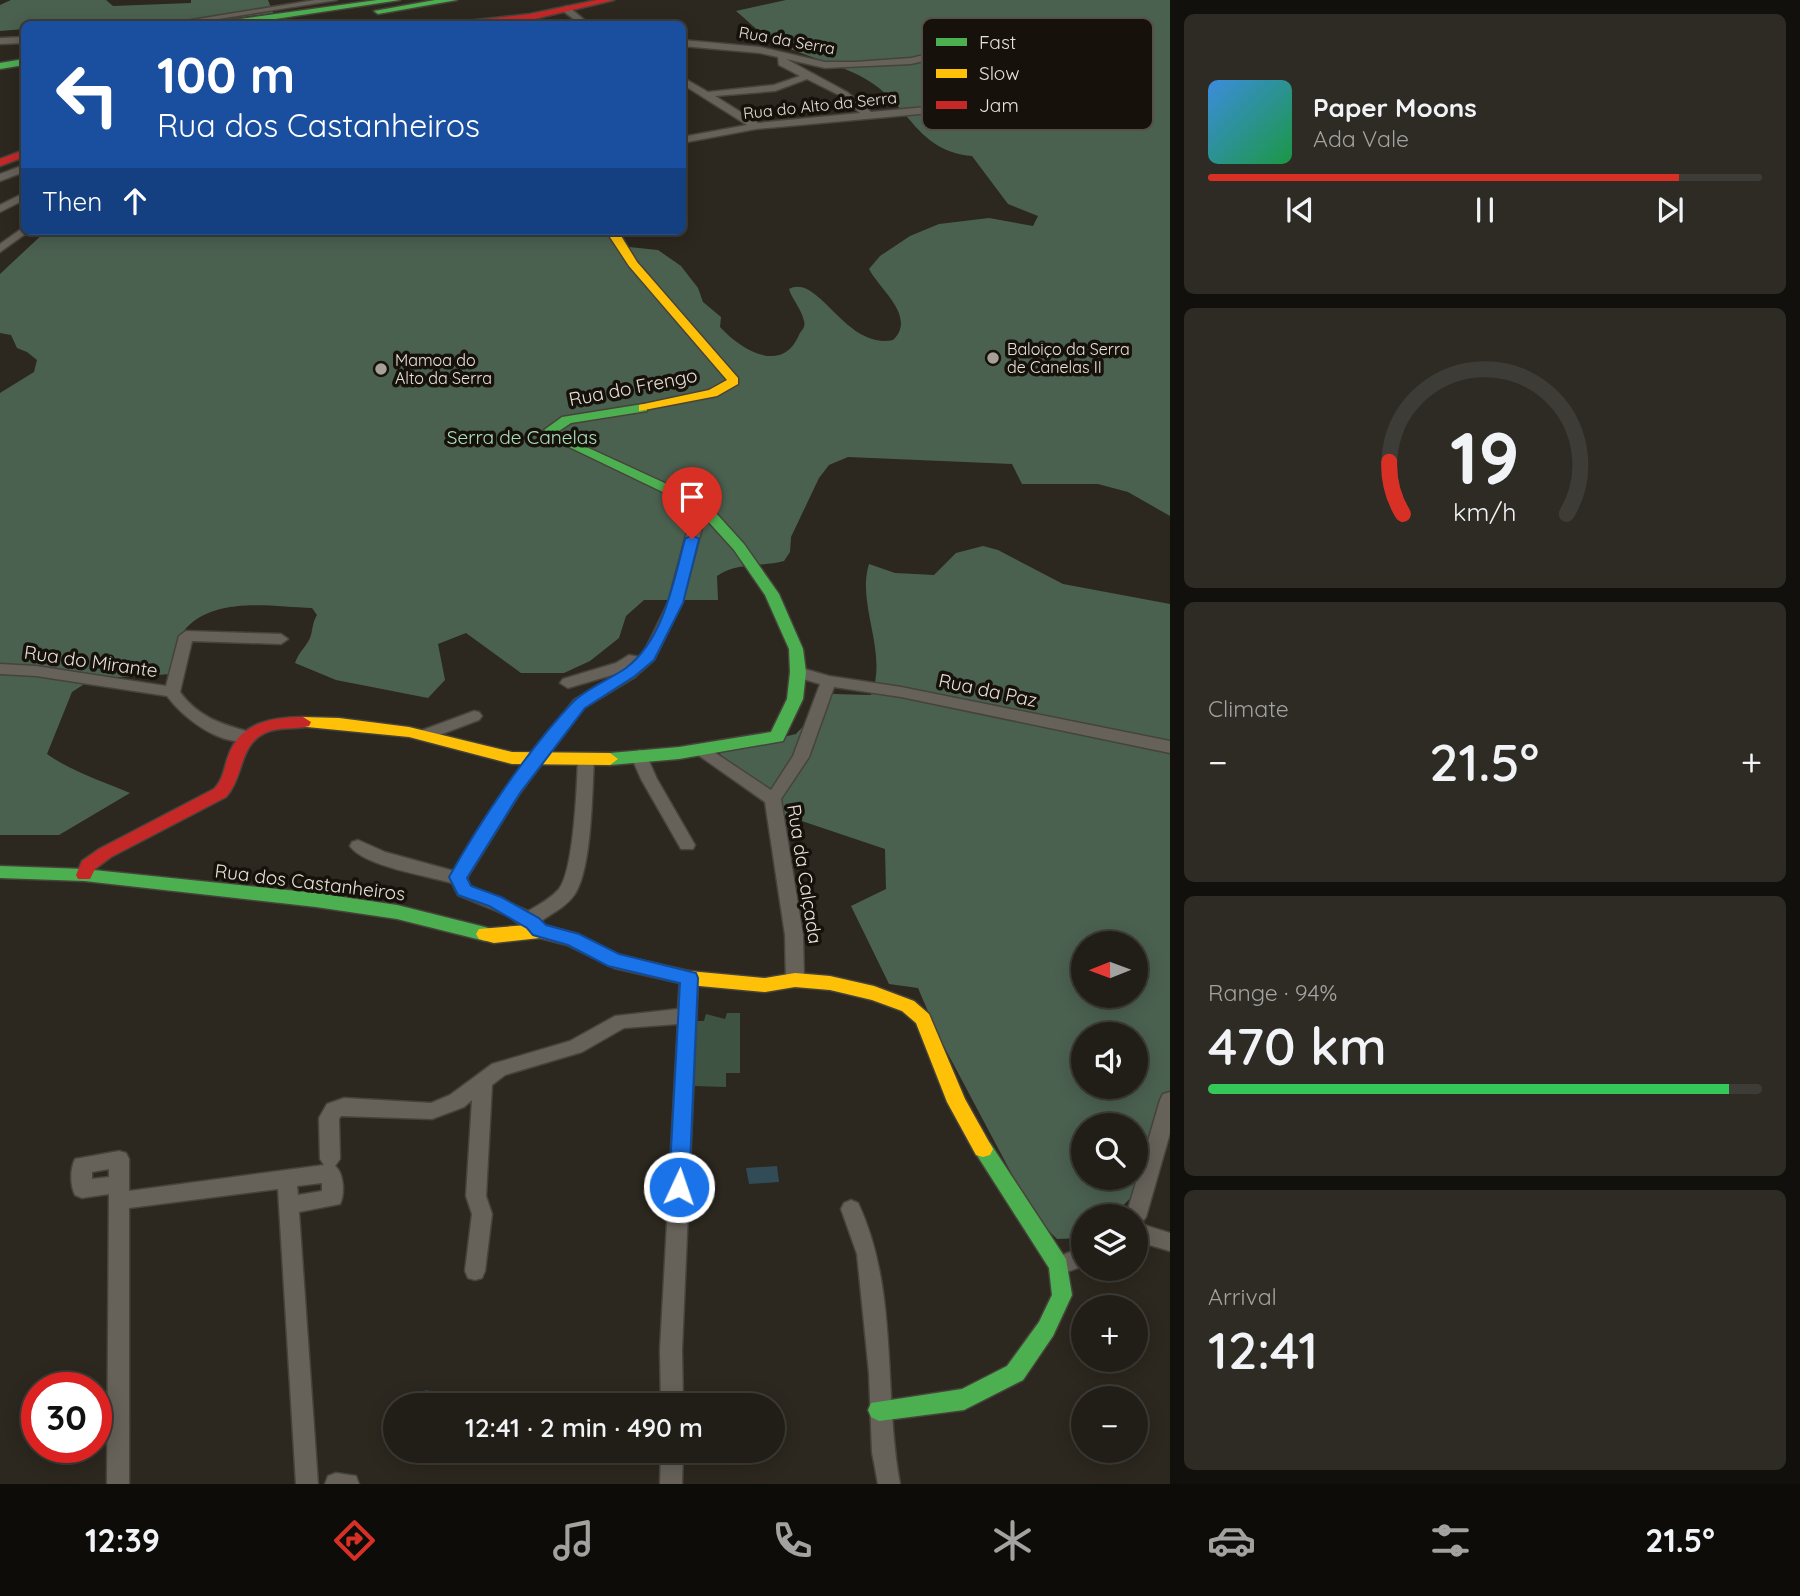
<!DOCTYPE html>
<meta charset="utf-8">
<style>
:root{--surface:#211e17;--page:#2d2b24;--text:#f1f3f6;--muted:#a2a2a1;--line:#3e3c36;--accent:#d93025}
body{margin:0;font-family:Quicksand,sans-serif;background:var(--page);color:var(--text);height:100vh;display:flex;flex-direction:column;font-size:26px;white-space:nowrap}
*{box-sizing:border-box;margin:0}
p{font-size:23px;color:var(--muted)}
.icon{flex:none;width:38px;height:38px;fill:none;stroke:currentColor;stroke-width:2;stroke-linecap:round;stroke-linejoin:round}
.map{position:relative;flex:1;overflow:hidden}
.drawer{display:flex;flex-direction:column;gap:14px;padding:14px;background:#12100d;width:630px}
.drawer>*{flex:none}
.guide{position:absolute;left:21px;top:21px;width:665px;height:214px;border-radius:10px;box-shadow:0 4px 18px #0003,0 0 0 2px var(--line);background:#1a4fa0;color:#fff;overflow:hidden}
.needle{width:46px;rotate:269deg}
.buttons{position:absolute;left:1071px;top:931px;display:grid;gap:14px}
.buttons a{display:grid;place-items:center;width:77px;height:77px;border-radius:50%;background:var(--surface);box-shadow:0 4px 18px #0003,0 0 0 2px var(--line);font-size:35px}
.speed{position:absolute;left:21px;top:1372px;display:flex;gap:14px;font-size:35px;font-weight:700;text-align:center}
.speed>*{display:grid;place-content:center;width:91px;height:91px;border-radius:50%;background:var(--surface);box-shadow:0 4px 18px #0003,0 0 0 2px var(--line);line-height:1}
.speed .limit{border:10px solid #d22;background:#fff;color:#111}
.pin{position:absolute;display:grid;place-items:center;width:60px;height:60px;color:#fff;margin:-72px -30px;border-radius:50% 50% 50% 0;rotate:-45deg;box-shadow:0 0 7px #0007}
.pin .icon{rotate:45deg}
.me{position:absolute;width:77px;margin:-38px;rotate:3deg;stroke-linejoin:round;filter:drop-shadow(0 0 5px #0008)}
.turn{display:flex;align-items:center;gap:24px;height:147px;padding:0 21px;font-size:32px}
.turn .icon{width:91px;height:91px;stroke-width:2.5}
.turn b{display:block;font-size:49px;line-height:60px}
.then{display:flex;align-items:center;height:66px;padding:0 21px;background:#0003;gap:14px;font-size:26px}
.big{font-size:52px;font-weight:600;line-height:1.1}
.drawer .widget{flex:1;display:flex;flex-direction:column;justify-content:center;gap:10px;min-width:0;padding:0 24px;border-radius:10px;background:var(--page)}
.drawer .dial{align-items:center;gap:0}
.dial svg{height:182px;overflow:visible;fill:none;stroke:var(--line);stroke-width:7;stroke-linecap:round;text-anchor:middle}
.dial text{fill:var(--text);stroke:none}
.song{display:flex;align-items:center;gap:21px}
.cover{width:84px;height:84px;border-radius:10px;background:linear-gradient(135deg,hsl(210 70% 55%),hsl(140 70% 35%))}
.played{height:7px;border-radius:4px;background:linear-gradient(90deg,var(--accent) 85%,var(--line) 85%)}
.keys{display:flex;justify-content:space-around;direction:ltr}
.heat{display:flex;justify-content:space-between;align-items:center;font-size:38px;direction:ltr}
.charge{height:10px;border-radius:5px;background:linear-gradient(90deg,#34c759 94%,var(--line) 0)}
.trip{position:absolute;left:383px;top:1393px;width:402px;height:70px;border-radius:35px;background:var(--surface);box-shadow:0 4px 18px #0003,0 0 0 2px var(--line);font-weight:600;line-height:70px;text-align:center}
.dock{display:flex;height:112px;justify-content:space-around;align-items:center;background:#0d0c09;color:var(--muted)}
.dock .icon{width:49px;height:49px}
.dock .on{color:var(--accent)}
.dock b{font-size:32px;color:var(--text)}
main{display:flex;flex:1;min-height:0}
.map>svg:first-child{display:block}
</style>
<main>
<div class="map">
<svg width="1170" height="1484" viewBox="0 0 1170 1484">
<rect width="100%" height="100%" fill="#2c281f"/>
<path fill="#3f5343" d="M727 1013H740V1073H726V1087L694 1086 696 1021H704L706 1014 725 1019Z"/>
<path fill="#4b6150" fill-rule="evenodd" d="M11 0H106L113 6 191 3V0H268L273 13 194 24H24V29L0 31V5Z
M786 0H1170V516L1128 492 1098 484H1022L1012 464 848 457 829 465 819 478 791 537 790 552 784 561C763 567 736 562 717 576L718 600H644L626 616 619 638 590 661 564 673H521L466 633 438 644 445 680 428 698 336 680 295 663C298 653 306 647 310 638 313 630 312 623 317 615L312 608C272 607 212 595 183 632 176 642 175 662 172 674L92 679 72 692 47 754C67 769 106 783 130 793L59 835H0V393L34 372 37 360 27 352 17 348 11 335 0 333V274L46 231H619L629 247 658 250 681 266 698 288 703 302 721 317 720 327C741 350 782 375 799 335 801 330 806 328 804 321 802 311 794 301 790 292L789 289C819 273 845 350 893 340 917 317 880 290 869 269L880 256 910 236 939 224 989 218 1033 226 1038 216 1008 204 972 156C918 151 911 109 872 83 841 62 801 58 769 38 757 31 747 20 736 11ZM1074 18 1082 20 1088 38H1062L1091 102 1029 103 961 41 964 37 977 30 979 19Z
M983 546 998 550 1063 584 1170 604V1131L1145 1183 1113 1216H1083V1238L1057 1239 1034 1216 939 1037 918 988 889 984 851 906 886 889 885 849 781 814 732 775 719 752 796 734 833 694 871 695C889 654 856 604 869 564L895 573 934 575 956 553ZM1083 943H1136V996H1083ZM1083 1034H1136V1087H1083ZM1083 1125H1136V1178H1083Z"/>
<path fill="#314b57" d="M777 1166 779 1182 749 1184 746 1168Z
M425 1390 457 1395 461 1400V1405H429L424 1397Z"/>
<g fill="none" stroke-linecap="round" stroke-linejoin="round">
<defs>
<path id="street" d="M315 0H337L187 24H167Z
M566 6 569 7 589 24H580L563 11 562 9Z
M1136 33 1141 36 1139 38 1014 42 1057 96H1091L1093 98 1088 101 1050 102 756 129 682 143V137L747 125 682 84V77L708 92 774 85 800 76 779 65 778 57 760 53 682 46V40L760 47 825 62H855L911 58 1007 36ZM1005 42 1047 96 871 112 847 92 786 59 825 68 911 64ZM807 79 841 96 860 113 758 123 715 96 775 91Z
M24 37V43L0 44V38Z
M24 165V172L0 181V174Z
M24 193V200L0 212V205Z
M24 227V231L28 232 0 252V244Z
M701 501 708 505 682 603 654 660 635 677 584 708 520 793 467 878 470 886 528 911C539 905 551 898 559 889 574 870 577 786 578 759L586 753 592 755 594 759C592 792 592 867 575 894 567 906 553 913 541 921L549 931 546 936 540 938 534 936 509 916 458 895 452 883C428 876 363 866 350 846L352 842 358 840 385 852 454 871 508 785 574 700 619 673 568 688 560 683 563 679 616 663 629 655 640 657 643 654 668 603 694 505Z
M186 631 281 634 288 639 281 644 192 641 180 692C198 717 221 724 250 732L252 736 250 740C222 748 182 717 167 696L36 676 0 674V664L36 666 166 686 179 636Z
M798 667 829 676 901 687 1170 741V753L901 697 834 687 809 757 781 799 803 935 804 980 801 985 795 987 789 985 786 980 785 935 765 802 691 750 699 744 705 746 771 790 793 756 820 684 793 676 790 672Z
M474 711 479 712 482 716 479 720 426 740 418 735 420 731Z
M639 750 645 752 657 779 695 845 693 849H681L641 779 631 756Z
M689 971 695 973 698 978 682 1350 683 1405H661L660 1350 678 1024 624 1028 582 1052 505 1075 492 1085 486 1196 492 1214 485 1271 482 1278 475 1280 468 1278 465 1271 472 1214 466 1196 472 1100 464 1107 432 1119 341 1116 339 1119 340 1159 335 1166C344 1173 345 1194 340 1204L299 1212 318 1484H296L278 1189 129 1208V1484H107L109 1194 82 1198 75 1195C70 1185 70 1169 75 1159L119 1151 126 1153 129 1159V1191L324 1165 320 1159 319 1118 327 1104 344 1098 431 1103 450 1095 492 1064 570 1041 615 1016 678 1009 680 978 683 973ZM109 1169V1177L92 1179V1172ZM322 1183V1191L298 1195 297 1186Z
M1170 1092V1133L1146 1217 1141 1224 1170 1233V1251L1136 1241V1216H1126L1160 1100 1163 1094Z
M851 1200 858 1203C899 1290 883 1392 900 1484H878L872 1452 869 1373 857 1254 841 1209 844 1203Z
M1083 1247V1266L1059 1275 1052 1273 1049 1266 1052 1259Z
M661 1451H683L682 1484H660Z
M336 1473 356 1476 359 1484H325L328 1476Z"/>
<path id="fast" d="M377 0H400L242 24H221L226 21Z
M435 0H457L378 14 374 11Z
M24 59V65L0 69V63Z
M643 404 647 405V411L571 423 556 433 706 502 744 544 779 594 803 649 806 672 803 699 783 741 679 759 610 765 602 759 610 753 679 747 771 732 787 699 790 672 789 649 765 595 734 550 696 508 540 433 562 417Z
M0 866 84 869 316 893 397 905 485 927 491 929 494 934 491 939 485 941 397 919 316 907 84 881 0 878Z
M983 1141 990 1143 1066 1259 1072 1295 1053 1336 1023 1380 964 1410 879 1421 871 1417 868 1410 871 1403 962 1389 1007 1366 1039 1322 1052 1295 1049 1268 973 1149 976 1143Z"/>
<path id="slow" d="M606 231H618L637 262 738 378V384L717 396 639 411V405L709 390 727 380 629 266Z
M303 717 339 718 409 727 512 752 610 753 618 759 610 765 512 764 409 737 297 726 295 722Z
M540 924 578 934 618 955 689 971 765 978 795 973 830 976 874 986 914 1001 929 1014 965 1099 993 1149 990 1155 983 1157 976 1155 947 1102 916 1023 902 1011 872 1000 830 990 795 987 765 992 689 985 614 968 567 945 540 938 494 943 479 939 476 934 479 929Z"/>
<path id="jam" d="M597 0H614L530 20 487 24H462L467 21 530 14Z
M24 150V157L0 166V159Z
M303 717 311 722 309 726C294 730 279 726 265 733 239 745 244 777 226 797L111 857 95 869 90 879H78L76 875 82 861 99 849 214 789C224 779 224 766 229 754 241 722 273 717 303 717Z"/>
</defs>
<use href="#street" stroke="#46433b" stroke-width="3"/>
<use href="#fast" stroke="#46433b" stroke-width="3"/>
<use href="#slow" stroke="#46433b" stroke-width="3"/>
<use href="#jam" stroke="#46433b" stroke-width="3"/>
<use href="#street" fill="#66625a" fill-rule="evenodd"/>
<use href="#fast" fill="#4caf50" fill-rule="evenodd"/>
<use href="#slow" fill="#ffc107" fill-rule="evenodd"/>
<use href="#jam" fill="#c62828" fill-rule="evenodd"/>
</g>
<path fill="#1a73e8" stroke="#114b97" stroke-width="2" d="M692 535 699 539 683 603 654 660 635 676 585 708 520 793 467 878 471 886 501 897 539 918 546 925 579 934 619 954 696 973 698 978 689 1187 686 1193 679 1196 672 1193 669 1187 680 983 608 966 568 945 533 935 527 928 489 906 458 895 449 877C481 820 527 751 572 703 586 688 609 680 626 668 664 639 673 583 685 539Z"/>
<g fill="#a6a197" stroke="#16120b" stroke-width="2.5">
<circle cx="993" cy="358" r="7"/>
<circle cx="381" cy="369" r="7"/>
</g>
<g text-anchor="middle" stroke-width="7" stroke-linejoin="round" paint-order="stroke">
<g font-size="16" fill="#e8e2d8" stroke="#16120b">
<text transform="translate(787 40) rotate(10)" y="6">Rua da Serra</text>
<text transform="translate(820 105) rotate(-6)" y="6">Rua do Alto da Serra</text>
</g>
<g font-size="16" fill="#e8e2d8" stroke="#16120b" text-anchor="start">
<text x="1007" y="355">Baloiço da Serra<tspan x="1007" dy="18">de Canelas II</tspan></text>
<text x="395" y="366">Mamoa do<tspan x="395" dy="18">Alto da Serra</tspan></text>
</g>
<g font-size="19" fill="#e8e2d8" stroke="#16120b">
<text transform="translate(633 387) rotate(-11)" y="7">Rua do Frengo</text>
<text transform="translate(91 661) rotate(8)" y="7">Rua do Mirante</text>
<text transform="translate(988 690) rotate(12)" y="7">Rua da Paz</text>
<text transform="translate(805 874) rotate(81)" y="7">Rua da Calçada</text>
<text transform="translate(310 882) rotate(7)" y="7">Rua dos Castanheiros</text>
</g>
<g font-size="19" fill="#ade0bc" stroke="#16120b">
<text x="522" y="444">Serra de Canelas</text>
</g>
</g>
<rect x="922" y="18" width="231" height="112" rx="10" fill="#16120b" stroke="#555048" stroke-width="2"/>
<rect x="936" y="38" width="31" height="8" fill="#4caf50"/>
<rect x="936" y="69" width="31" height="9" fill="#ffc107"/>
<rect x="936" y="101" width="31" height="8" fill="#c62828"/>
<g font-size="19" fill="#e8e2d8">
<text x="979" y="49">Fast</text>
<text x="979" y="80">Slow</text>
<text x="979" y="112">Jam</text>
</g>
</svg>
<div class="buttons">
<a><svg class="needle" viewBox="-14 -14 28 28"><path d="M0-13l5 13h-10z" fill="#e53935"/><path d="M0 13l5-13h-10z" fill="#a2a2a1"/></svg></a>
<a><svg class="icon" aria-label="sound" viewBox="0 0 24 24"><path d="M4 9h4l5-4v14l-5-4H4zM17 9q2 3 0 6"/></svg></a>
<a><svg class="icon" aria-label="search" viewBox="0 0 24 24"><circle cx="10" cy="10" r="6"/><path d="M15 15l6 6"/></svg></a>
<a><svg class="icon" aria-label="layers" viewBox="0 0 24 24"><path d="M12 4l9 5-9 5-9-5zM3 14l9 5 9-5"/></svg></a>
<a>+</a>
<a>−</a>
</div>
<div class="speed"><div class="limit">30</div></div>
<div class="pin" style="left:692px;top:539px;background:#d93025"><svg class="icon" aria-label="arrive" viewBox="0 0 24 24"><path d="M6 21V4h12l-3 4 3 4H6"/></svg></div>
<svg class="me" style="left:679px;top:1187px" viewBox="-20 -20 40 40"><circle r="17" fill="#1a73e8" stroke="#fff" stroke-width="3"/><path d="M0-11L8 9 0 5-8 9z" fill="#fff"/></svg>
<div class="trip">12:41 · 2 min · 490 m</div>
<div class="guide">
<div class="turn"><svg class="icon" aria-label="left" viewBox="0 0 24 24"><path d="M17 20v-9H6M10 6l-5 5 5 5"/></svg><div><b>100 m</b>Rua dos Castanheiros</div></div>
<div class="then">Then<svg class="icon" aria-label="ahead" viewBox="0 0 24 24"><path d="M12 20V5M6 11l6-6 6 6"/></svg></div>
</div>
</div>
<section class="drawer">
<div class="widget">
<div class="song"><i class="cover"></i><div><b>Paper Moons</b><p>Ada Vale</p></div></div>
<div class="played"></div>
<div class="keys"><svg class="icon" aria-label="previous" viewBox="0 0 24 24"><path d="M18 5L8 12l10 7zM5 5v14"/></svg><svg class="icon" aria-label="pause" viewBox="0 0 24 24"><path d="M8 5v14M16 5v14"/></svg><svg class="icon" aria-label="next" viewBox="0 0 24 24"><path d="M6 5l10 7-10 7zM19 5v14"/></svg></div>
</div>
<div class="widget dial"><svg viewBox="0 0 100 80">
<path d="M14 69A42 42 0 1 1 86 69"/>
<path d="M14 69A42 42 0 0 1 8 46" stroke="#d93025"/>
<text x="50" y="56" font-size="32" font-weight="700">19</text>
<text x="50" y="72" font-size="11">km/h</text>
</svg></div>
<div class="widget"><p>Climate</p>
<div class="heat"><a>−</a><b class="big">21.5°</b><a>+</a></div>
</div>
<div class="widget"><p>Range · 94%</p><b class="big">470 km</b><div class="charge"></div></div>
<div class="widget"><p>Arrival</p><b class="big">12:41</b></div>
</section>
</main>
<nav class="dock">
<b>12:39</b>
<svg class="icon on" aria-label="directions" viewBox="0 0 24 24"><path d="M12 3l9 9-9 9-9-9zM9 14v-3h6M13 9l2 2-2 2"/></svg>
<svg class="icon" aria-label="music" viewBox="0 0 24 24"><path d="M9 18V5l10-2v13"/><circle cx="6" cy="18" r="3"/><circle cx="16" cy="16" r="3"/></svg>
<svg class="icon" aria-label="phone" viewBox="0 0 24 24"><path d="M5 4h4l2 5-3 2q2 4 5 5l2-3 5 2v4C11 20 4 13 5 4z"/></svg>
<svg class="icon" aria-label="climate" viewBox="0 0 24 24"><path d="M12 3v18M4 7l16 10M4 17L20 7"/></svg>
<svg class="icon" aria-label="car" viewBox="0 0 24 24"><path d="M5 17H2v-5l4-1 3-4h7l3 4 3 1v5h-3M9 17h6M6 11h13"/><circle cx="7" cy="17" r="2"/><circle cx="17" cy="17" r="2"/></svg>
<svg class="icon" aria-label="filters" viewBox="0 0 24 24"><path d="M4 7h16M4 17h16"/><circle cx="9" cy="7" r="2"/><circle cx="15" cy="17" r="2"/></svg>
<b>21.5°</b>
</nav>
